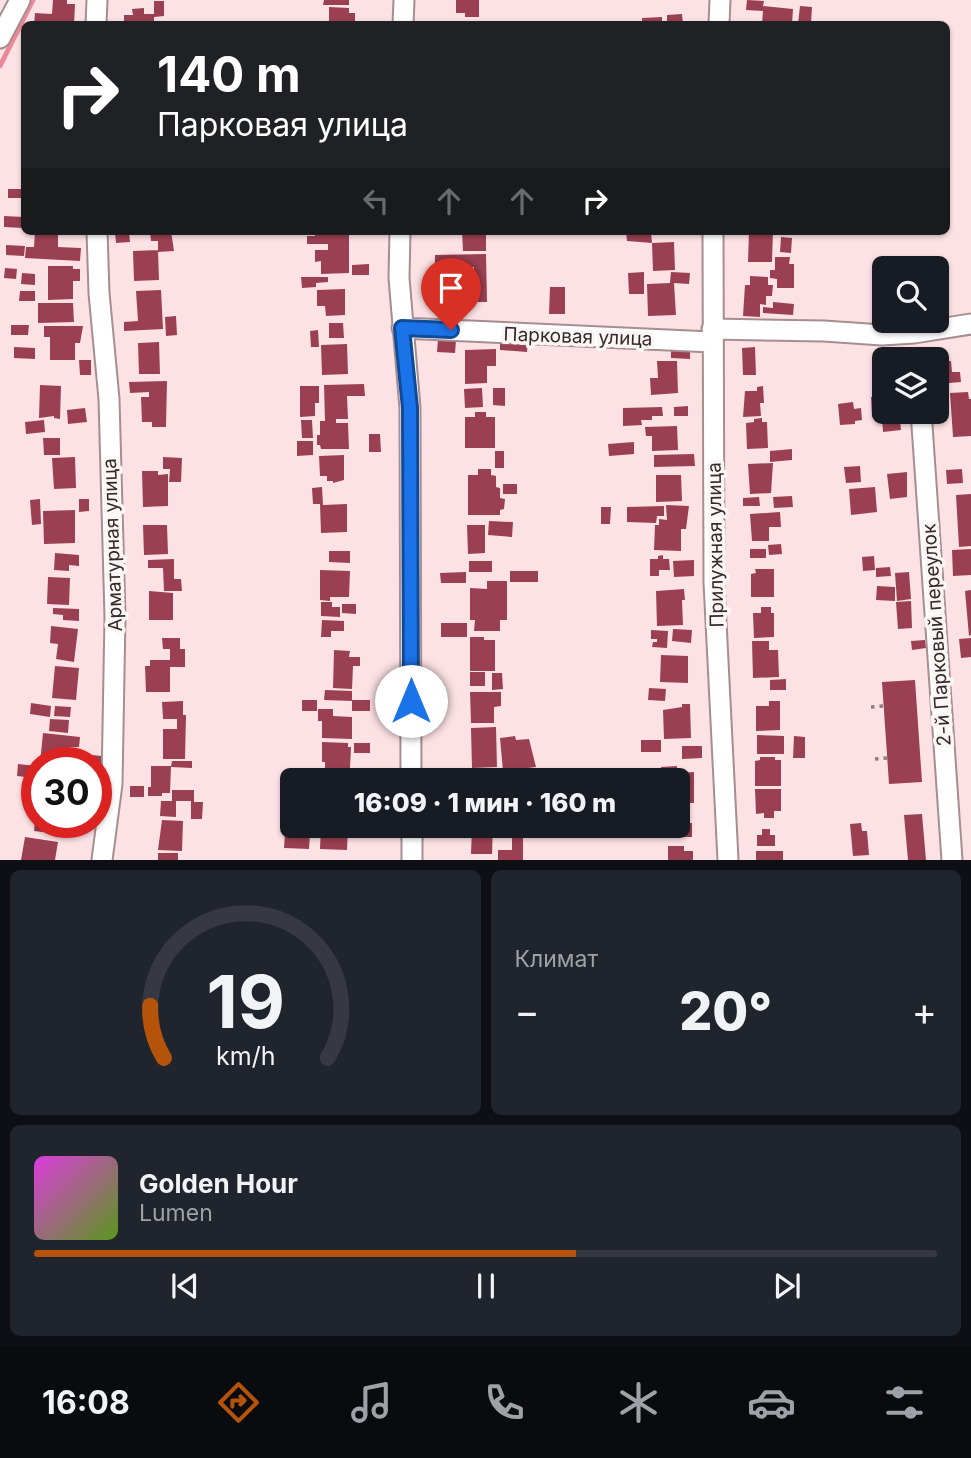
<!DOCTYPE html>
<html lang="ru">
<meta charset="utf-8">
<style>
:root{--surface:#171b24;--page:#20242c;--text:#f1f3f6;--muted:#9ea1a6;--line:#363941;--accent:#b45309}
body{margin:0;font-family:Inter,sans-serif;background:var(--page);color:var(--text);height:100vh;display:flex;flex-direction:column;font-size:26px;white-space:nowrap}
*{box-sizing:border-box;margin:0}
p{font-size:23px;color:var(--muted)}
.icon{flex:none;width:38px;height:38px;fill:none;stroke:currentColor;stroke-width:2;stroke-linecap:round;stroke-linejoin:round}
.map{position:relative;height:860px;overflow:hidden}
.panel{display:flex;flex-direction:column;gap:10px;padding:10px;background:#0d0f14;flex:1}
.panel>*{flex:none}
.guide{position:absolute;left:21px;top:21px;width:929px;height:214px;border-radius:10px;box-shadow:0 2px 5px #0004;background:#202124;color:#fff;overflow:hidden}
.fabs{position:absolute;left:872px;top:256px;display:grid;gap:14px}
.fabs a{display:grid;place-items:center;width:77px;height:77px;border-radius:10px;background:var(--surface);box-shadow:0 2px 5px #0004;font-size:35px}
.speed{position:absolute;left:21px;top:747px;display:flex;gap:14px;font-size:35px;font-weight:700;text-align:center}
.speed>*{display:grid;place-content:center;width:91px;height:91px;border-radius:50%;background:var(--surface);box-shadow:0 2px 5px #0004;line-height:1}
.speed .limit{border:10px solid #d22;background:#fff;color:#111}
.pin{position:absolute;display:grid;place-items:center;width:60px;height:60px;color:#fff;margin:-72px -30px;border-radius:50% 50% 50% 0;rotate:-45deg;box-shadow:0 0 7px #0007}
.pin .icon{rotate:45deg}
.me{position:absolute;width:77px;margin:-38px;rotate:0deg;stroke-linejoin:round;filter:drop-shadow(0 0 5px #0008)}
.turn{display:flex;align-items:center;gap:24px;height:147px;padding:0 21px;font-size:32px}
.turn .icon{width:91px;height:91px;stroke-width:2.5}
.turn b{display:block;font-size:49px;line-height:60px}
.lanes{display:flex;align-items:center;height:66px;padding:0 21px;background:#0003;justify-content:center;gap:35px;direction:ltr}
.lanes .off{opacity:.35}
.big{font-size:52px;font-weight:800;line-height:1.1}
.panel .card{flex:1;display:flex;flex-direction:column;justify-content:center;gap:10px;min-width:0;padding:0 24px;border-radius:10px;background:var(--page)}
.panel .dial{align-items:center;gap:0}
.dial svg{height:182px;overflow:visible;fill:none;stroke:var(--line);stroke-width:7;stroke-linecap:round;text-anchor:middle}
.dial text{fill:var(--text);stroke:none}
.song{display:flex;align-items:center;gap:21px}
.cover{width:84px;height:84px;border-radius:10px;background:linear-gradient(135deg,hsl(300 70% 55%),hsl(90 70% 35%))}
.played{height:7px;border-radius:4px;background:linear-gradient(90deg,var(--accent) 60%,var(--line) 60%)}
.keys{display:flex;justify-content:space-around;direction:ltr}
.heat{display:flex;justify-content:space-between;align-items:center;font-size:38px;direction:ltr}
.panel .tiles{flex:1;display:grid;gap:10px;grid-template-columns:1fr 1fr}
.card:last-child{grid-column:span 2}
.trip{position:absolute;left:280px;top:768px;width:410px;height:70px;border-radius:10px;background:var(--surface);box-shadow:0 2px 5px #0004;font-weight:800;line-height:70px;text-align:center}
.tab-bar{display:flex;height:112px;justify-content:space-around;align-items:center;background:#090b0e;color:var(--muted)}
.tab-bar .icon{width:49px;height:49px}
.tab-bar .current{color:var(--accent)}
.tab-bar b{font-size:32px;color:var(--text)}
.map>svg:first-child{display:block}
</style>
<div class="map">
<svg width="971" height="860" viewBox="0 0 971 860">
<rect width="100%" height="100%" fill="#fde2e5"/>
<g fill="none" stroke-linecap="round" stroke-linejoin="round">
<path stroke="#ec8899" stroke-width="5" d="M0 66 33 0"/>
</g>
<path fill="#9b4053" d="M53 0H67V4H75L74 24H34L35 13 52 14Z
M324 0H349V5H323Z
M456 0H479V17H465V13H456Z
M747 0 764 1 763 6 793 9 792 24H762L763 11 746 10Z
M154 1H164V16L154 17Z
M800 6 812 7 811 24H798Z
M329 7 349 8V13H355V24H333V21H329Z
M144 8V14H154V24H124V15H133L132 9Z
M682 14 683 24H667V15Z
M662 17V24H642V18Z
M8 189H21V193H24V215H21V198H8Z
M4 216 24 217V228L4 227Z
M35 231H58V247L81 248 80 261 25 258 26 247H34Z
M129 231 130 242 116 243 115 232Z
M150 231H171L174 251 158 252V241H151Z
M315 231H349V273L321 274V261L315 262V250H328V244H307V236H315Z
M462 231H492V233L486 234V251H463Z
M626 231 651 232 652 243 674 242 675 270 653 271 652 243 627 241Z
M749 231H773L772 262H748Z
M781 237 792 238 791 253 780 252Z
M6 245 25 246 24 256 6 255Z
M158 250 159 280 134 281 133 251Z
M486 254 487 302H464L463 276H474V267L435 268V255Z
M775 257H790L789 264H794V288H777V279L770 278V270H775Z
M369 264V275H352V265Z
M48 266H73V269H80V281H73V299L48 300Z
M5 268 17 269 16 279 4 278Z
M644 272V294H629L628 273Z
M671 272 690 273 689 284 674 283 676 315 648 316 647 284 670 283Z
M22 273 35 274V285L21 284Z
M750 276 768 277V285H773L772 296H766V305L760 304V317L743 316 745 285H750Z
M301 277H328V282L316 283V287L302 288Z
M550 287H565V314H549Z
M345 289V315L326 316 325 306H317V290Z
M161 290 163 329 124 331V322L138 321 136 291Z
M20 291H35V301H19Z
M773 302 794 304 793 315 763 313V307L773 308Z
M38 303H73L74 322 38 323Z
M176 316 177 335 166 336 165 317Z
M329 323H343L344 338H329Z
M11 325H29L28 335H11Z
M44 326H83L80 343H75V360H50V337H44Z
M318 330 319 347H311L310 331Z
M438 339 456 340 455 353 437 352Z
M500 339 528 341 527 352 500 350Z
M159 342 160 374H139L138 343Z
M347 344 348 374 322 375 321 345Z
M14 347 35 348V359L14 358Z
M671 347 690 348V359L671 358Z
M755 347 756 375H743L742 348Z
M496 349V366H487V383L465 384V350Z
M79 360H91V375H80Z
M657 361H677L678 393 651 395 650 378H658Z
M951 361 952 372H960L961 382 938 384 936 362Z
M167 381 166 427H152V422H142L141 397H149V392L130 393 129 382Z
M880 383H884V411H899L901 430 883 432 882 417H872L871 397 881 396Z
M364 384 365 396H347L348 419H336V423H348L349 449H321L320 445H317V435H320V421H325L324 385Z
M40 385 61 386 60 419 54 418V416L39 418Z
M300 386H319V403H315V416L300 417Z
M763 386 764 403H760L761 416 743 417 745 391H757V387Z
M482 388 483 407 465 408 464 389Z
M493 388H505V406L493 405Z
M968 392 969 399H971V436L953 437 950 393Z
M853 402 854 409 861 408 862 420 855 421V424L840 425 838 404Z
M688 406V416H674V407Z
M662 407 663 416H652V420H641L642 425 623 426V408Z
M85 408 87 422 68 424 67 410Z
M475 412H486V417H495V448H465V417H475Z
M762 418V422H767L768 448 747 449 746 423 754 422V419Z
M44 420 45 432 26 434 25 422Z
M301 420H312L313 438H302Z
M677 426 678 450 652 451V436H646L645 427Z
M369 434H380L381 452H369Z
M43 438H60V455H44Z
M297 441H313V455L297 456Z
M634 442V454L609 456 608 444Z
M792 449V460L770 462V451Z
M495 451H504V468H495Z
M694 454 695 466 654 467V455Z
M344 455V480L333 483V481H327V476H320L319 456Z
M75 457 76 488 54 489 52 458Z
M163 457 182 458 181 482H169L170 469H163Z
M773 463 771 493 750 494 748 464Z
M860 466 861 482 846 483 844 467Z
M478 469H491V475L496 476V487L500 488V498L505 499 504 509 500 510V515H468V475H478Z
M962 469 963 483 947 484 946 470Z
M142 471H158V475L168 474V506L143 507Z
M907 472V497L890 499 887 474Z
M656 475H681L682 501 656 502Z
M503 484H517V494H503Z
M322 487 323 505 347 504V532L321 533 320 504H313L312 488Z
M875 487 877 512 851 515 849 489Z
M971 494V546L959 547 956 495Z
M792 496 793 507 774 508 773 497Z
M759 497 760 506H743V498Z
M40 499 41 524 32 525 30 500Z
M79 499H89V511L79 512Z
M666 505 689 506 686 529H681V551L654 550 655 525H659V519L667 520Z
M664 506V516H657L656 523 627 522V507Z
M601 507H611L610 524H601Z
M75 510V543L44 544 43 511Z
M780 512 781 527H769V541H752L750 514Z
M489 521 513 522 512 537 488 535Z
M143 525H167L168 554 144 555Z
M467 525H485V553L468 554Z
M781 544 782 554 769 555 768 545Z
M750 549H766V558H750Z
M971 549V575L953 576 952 550Z
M329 551H350V563L329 562Z
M55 553 79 555V566L69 565V571L54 570Z
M663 555V559H669L670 570H659V576H650V559H658V556Z
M874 556 875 570 863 571 862 557Z
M174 559V579H181L182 591H164L163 568H148V560Z
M694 560V576L674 577 673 561Z
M469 561H492V572H469Z
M890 567 891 576 876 577V568Z
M755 569H774V597H751V574L756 573Z
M320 570 350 571 349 597H330V601L320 600Z
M510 571H538V582H510Z
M466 572V583H441L440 573Z
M909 572 911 599 897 601 895 573Z
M48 577 70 578 69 605 47 604Z
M487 581H507V620H500V631H474L475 620H470V588L487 589Z
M877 586 895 587V601L876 600Z
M684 589 685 600H682L683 625 657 626 656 591Z
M971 590V635L969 636 965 591Z
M149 591 173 593V620H149Z
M911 601 912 628 898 629 896 602Z
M321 602H332V607H340V617L321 616Z
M342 604H356V614L342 613Z
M761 607H771V613H774V637L754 638 753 613H761Z
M53 608 79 609V621L63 620V615L53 614Z
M322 620 344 621V631H331V637H321Z
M441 623H467V637H441Z
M51 626 78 629 74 662 56 659 58 644 50 643Z
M673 629 692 630 691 643 672 641Z
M651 630 668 631 667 648 652 647 653 642H657V639H651Z
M470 637H484V640H495V671H470Z
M162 638H180V649H185V667H170V692H146L145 666H150V660H170V649H163Z
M971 638V657L961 658 959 639Z
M925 640 926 648 912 650 911 641Z
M752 641H769V650H778L779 677 753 678Z
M334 650 350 651 349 657H360V666H353L352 689 333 688Z
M661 655 688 656V683L660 682Z
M55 666 79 668 76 700 52 698Z
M470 672H485V686H470Z
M492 673H502L503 689 492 690Z
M786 679V690H770V680Z
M915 680 922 782 889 784 882 682Z
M649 688 666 689 665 701 648 700Z
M325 690 352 691V701L324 700Z
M470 692H501V706L494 707V723H471Z
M302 700H317V711H302Z
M352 700H370V711H352Z
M183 701V715H186L185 759H163V729H177V719H163L162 702Z
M769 701H780V730L756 731V706H769Z
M31 703 51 706 50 717 30 714Z
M682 704H690L691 738 664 739 663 710 682 707Z
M55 706 71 707 70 717 54 716Z
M318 709H333V716L352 717V739L322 738V721H318Z
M50 719 69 720 68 733 49 731Z
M496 727 497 767 472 768 471 728Z
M43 733 80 737 79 747H69L67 763H40Z
M757 735 784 736V754H757Z
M515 736 516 740 529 739 536 767 503 771 500 738Z
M794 736 805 737V758H793Z
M641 740H661V752H641Z
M322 742 348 743V747H351L350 768H325V762H322Z
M354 743H370V753H354Z
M682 746H702V758L682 759Z
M92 755 102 756 100 774 96 773V763H91Z
M760 757H775V760H781V786H755V761L760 760Z
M172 761H192V768L171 767Z
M18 764 37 766 35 778 17 776Z
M151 766H171L170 793H162V796H148V787H151Z
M677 766V773L694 772V803H677V780H662L661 767Z
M327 770 346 771V775H350V780H327Z
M130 786H144V797H130Z
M755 789H781V811H774V818H764V813L756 814Z
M172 790H194V802H203L202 819H191V801H176V817L160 816 161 801H172Z
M922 814 926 860H908L904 815Z
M162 820 183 821 182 851 158 850Z
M35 822H60L59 834 34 831Z
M677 823H692V837H664V826H677Z
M861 823 862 831H867L869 855 853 856 850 824Z
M321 826H348L347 850 320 849Z
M448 826H466L465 836 448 835Z
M472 826H493L492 854H471Z
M762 829H770V835H775V846H757V835H762Z
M285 832 310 834 309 849 284 848Z
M25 837 58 842 55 860H21Z
M512 837H523V860H498V850H512Z
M668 846H684V851H693V860H668Z
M756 851H783V860H756Z
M158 853H178V860H158Z"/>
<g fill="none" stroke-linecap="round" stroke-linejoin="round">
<defs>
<path id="street" d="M96 24 97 0
M403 24 404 0
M719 24 720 0
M0 38 20 0
M97 231 99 293 109 399 115 617 112 784 102 860
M400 231 399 278 410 408 411 780
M713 231 714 582 728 860
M402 328 712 342
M712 329 824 331 882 335 914 333 971 324
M921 411 952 860
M412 826V860"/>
</defs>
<use href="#street" stroke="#a68d90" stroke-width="23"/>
<path stroke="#907e80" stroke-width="3.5" stroke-dasharray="3.5 5" stroke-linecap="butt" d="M871 707 884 706
M875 759 888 758"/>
<use href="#street" stroke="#fff" stroke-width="19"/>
</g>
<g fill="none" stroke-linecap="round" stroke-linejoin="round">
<defs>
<path id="route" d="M411 701 410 408 402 328 451 330"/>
</defs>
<use href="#route" stroke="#114b97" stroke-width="18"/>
<use href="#route" stroke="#1a73e8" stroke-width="12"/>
</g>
<g text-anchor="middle" stroke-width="7" stroke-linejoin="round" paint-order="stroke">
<g font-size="19" fill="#34292b" stroke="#fbf6f6">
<text transform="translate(578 336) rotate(2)" y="7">Парковая улица</text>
<text transform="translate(112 545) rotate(-92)" y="7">Арматурная улица</text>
<text transform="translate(715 545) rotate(-91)" y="7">Прилужная улица</text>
<text transform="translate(936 635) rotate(-94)" y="7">2-й Парковый переулок</text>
</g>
</g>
</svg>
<div class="fabs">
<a><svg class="icon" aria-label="search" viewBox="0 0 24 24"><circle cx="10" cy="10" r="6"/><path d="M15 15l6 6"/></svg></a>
<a><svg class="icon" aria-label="layers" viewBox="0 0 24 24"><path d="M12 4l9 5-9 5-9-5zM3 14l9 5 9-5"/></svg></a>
</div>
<div class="speed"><div class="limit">30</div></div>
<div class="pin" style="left:451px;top:330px;background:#d93025"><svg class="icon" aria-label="arrive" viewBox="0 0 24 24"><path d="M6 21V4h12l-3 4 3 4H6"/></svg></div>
<svg class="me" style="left:411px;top:701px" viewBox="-20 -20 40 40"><circle r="19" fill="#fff"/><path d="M0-13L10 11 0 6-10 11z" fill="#1a73e8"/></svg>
<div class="trip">16:09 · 1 мин · 160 m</div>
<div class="guide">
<div class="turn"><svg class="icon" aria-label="right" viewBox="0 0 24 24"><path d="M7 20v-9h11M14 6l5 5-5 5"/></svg><div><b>140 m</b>Парковая улица</div></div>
<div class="lanes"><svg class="icon off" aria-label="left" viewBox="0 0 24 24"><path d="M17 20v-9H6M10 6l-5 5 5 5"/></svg><svg class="icon off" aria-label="ahead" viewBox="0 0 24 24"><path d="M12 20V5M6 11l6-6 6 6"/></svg><svg class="icon off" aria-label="ahead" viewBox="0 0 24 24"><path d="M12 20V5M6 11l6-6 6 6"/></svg><svg class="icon" aria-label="right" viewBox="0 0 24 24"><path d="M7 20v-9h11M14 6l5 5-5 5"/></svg></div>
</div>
</div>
<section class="panel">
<div class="tiles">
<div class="card dial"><svg viewBox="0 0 100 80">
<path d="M14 69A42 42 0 1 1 86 69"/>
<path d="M14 69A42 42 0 0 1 8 46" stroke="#b45309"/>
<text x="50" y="56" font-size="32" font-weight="700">19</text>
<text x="50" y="72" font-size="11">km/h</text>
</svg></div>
<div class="card"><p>Климат</p>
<div class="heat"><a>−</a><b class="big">20°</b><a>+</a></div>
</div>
<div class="card">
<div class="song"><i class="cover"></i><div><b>Golden Hour</b><p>Lumen</p></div></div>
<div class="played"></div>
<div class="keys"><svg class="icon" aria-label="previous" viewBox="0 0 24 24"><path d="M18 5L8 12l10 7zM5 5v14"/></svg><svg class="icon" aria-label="pause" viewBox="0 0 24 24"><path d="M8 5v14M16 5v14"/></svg><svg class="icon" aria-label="next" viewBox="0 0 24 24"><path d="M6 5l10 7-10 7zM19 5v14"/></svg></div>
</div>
</div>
</section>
<nav class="tab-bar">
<b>16:08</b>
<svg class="icon current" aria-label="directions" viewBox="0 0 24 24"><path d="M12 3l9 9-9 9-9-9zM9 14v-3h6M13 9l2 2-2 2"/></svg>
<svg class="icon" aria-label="music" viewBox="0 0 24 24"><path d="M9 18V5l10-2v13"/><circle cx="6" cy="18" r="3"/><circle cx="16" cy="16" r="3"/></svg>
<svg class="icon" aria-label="phone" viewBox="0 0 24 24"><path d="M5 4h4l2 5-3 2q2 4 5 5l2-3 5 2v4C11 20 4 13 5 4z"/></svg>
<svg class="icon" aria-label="climate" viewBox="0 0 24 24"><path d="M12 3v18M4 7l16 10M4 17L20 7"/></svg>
<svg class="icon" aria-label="car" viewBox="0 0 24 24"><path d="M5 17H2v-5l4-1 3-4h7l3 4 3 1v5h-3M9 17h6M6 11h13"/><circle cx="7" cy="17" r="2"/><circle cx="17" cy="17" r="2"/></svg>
<svg class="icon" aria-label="filters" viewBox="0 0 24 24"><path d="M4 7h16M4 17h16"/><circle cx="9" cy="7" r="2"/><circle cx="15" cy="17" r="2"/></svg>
</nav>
